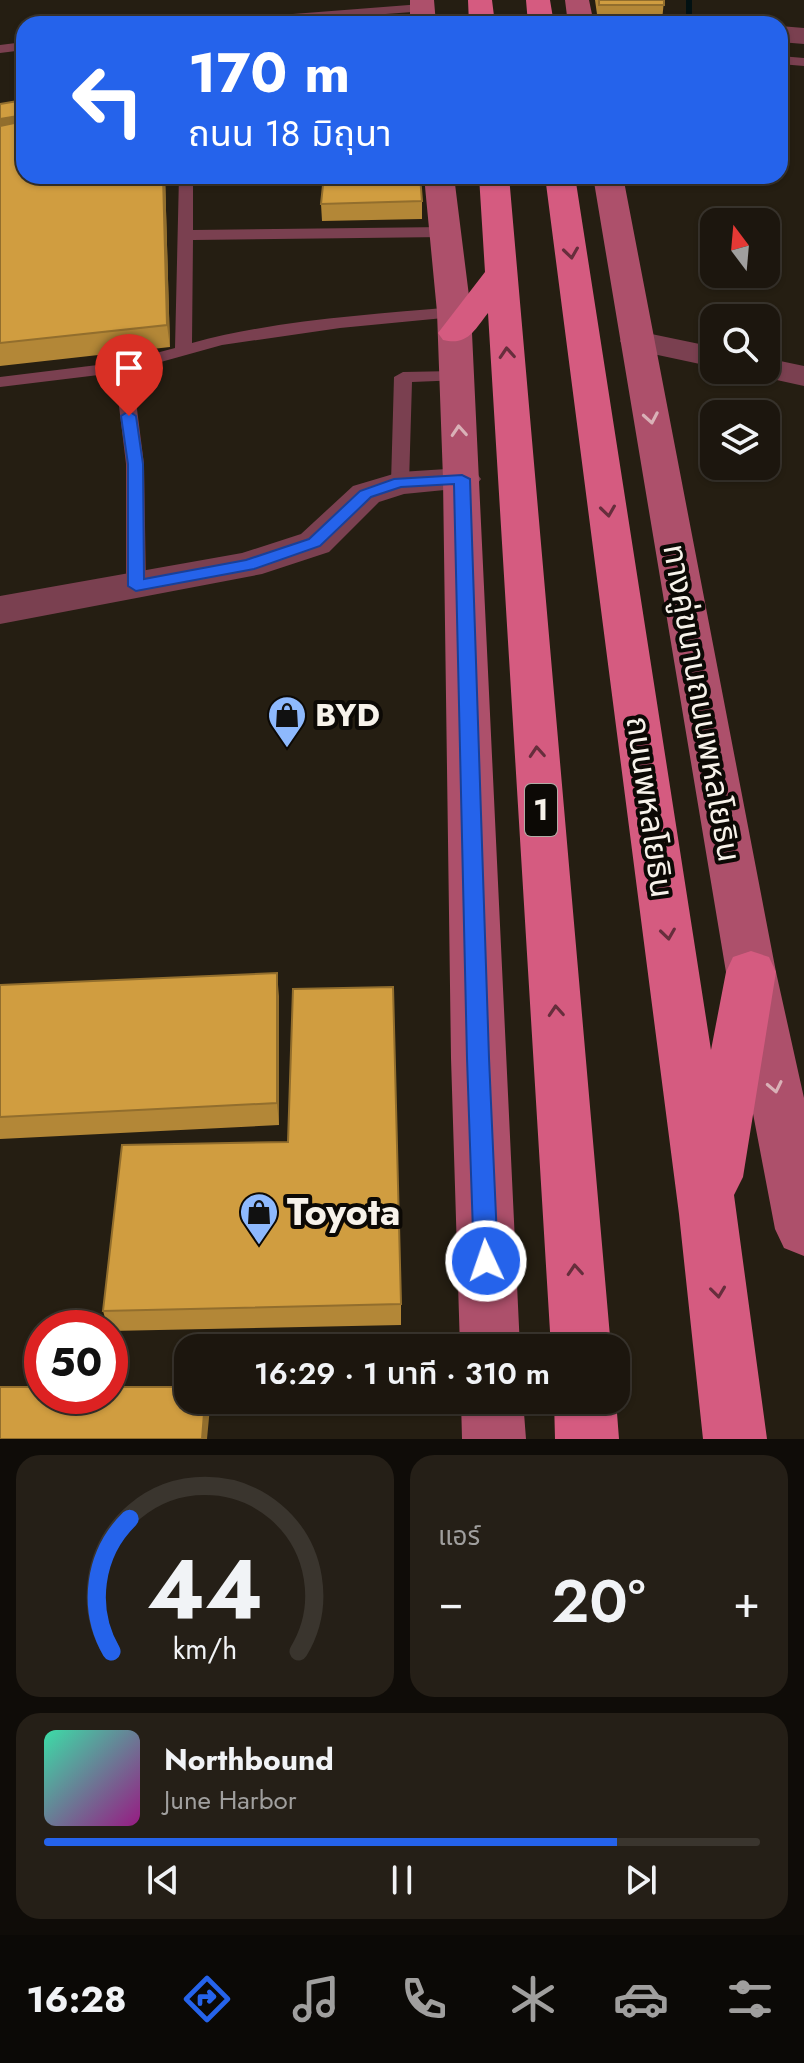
<!DOCTYPE html>
<html lang="th">
<meta charset="utf-8">
<style>
:root{--surface:#1c160e;--page:#251f17;--text:#f1f3f6;--muted:#a09f9e;--line:#3a352e;--accent:#2563eb}
body{margin:0;font-family:Jost,"Noto Sans Thai",sans-serif;background:var(--page);color:var(--text);height:100vh;display:flex;flex-direction:column;font-size:30px;white-space:nowrap}
*{box-sizing:border-box;margin:0}
p{font-size:26px;color:var(--muted)}
.icon{flex:none;width:44px;height:44px;fill:none;stroke:currentColor;stroke-width:2;stroke-linecap:round;stroke-linejoin:round}
.map{position:relative;height:1439px;overflow:hidden}
.panel{display:flex;flex-direction:column;gap:16px;padding:16px;background:#0f0c08;flex:1}
.panel>*{flex:none}
.guide{position:absolute;left:16px;top:16px;width:772px;height:168px;border-radius:24px;box-shadow:0 2px 6px #0004,0 0 0 2px var(--line);background:#2563eb;color:#fff;overflow:hidden}
.needle{width:52px;rotate:344deg}
.buttons{position:absolute;left:700px;top:208px;display:grid;gap:16px}
.buttons a{display:grid;place-items:center;width:80px;height:80px;border-radius:16px;background:var(--surface);box-shadow:0 2px 6px #0004,0 0 0 2px var(--line);font-size:40px}
.speed{position:absolute;left:24px;top:1310px;display:flex;gap:16px;font-size:40px;font-weight:700;text-align:center}
.speed>*{display:grid;place-content:center;width:104px;height:104px;border-radius:50%;background:var(--surface);box-shadow:0 2px 6px #0004,0 0 0 2px var(--line);line-height:1}
.speed .limit{border:12px solid #d22;background:#fff;color:#111}
.pin{position:absolute;display:grid;place-items:center;width:68px;height:68px;color:#fff;margin:-82px -34px;border-radius:50% 50% 50% 0;rotate:-45deg;box-shadow:0 0 8px #0007}
.pin .icon{rotate:45deg}
.me{position:absolute;width:88px;margin:-44px;rotate:357deg;stroke-linejoin:round;filter:drop-shadow(0 0 6px #0008)}
.turn{display:flex;align-items:center;gap:28px;height:168px;padding:0 40px;font-size:36px}
.turn .icon{width:104px;height:104px;stroke-width:2.5}
.turn b{display:block;font-size:56px;line-height:68px}
.big{font-size:60px;font-weight:600;line-height:1.1}
.panel .tile{flex:1;display:flex;flex-direction:column;justify-content:center;gap:12px;min-width:0;padding:0 28px;border-radius:24px;background:var(--page)}
.panel .dial{align-items:center;gap:0}
.dial svg{height:208px;overflow:visible;fill:none;stroke:var(--line);stroke-width:7;stroke-linecap:round;text-anchor:middle}
.dial text{fill:var(--text);stroke:none}
.song{display:flex;align-items:center;gap:24px}
.cover{width:96px;height:96px;border-radius:12px;background:linear-gradient(135deg,hsl(160 70% 55%),hsl(310 70% 35%))}
.played{height:8px;border-radius:4px;background:linear-gradient(90deg,var(--accent) 80%,var(--line) 80%)}
.keys{display:flex;justify-content:space-around;direction:ltr}
.heat{display:flex;justify-content:space-between;align-items:center;font-size:44px;direction:ltr}
.panel .tiles{flex:1;display:grid;gap:16px;grid-template-columns:1fr 1fr}
.tile:last-child{grid-column:span 2}
.trip{position:absolute;left:174px;top:1334px;width:456px;height:80px;border-radius:24px;background:var(--surface);box-shadow:0 2px 6px #0004,0 0 0 2px var(--line);font-weight:600;line-height:80px;text-align:center}
.menu{display:flex;height:128px;justify-content:space-around;align-items:center;background:#0b0906;color:var(--muted)}
.menu .icon{width:56px;height:56px}
.menu .on{color:var(--accent)}
.menu b{font-size:36px;color:var(--text)}
.map>svg:first-child{display:block}
</style>
<div class="map">
<svg width="804" height="1439" viewBox="0 0 804 1439">
<rect width="100%" height="100%" fill="#251e12"/>
<g fill="none" stroke-linecap="round" stroke-linejoin="round">
<path fill="#021112" fill-rule="evenodd" d="M686 0H692V24H686Z"/>
<path fill="#7a4050" fill-rule="evenodd" d="M422 4 426 5V11L250 24H209L215 20Z
M24 42V50L0 53V45Z
M780 56 804 58V66L780 64Z
M179 176H193V230L445 227 453 232 445 237 193 240 192 343C276 320 367 315 454 307L462 312 454 317 340 328 222 345 132 370 144 464 146 586 136 593 126 586V464L115 373 0 387V377L122 362 175 348Z
M455 371 464 376 461 380 412 382 409 483 400 489 393 487 391 483 394 377 403 372Z"/>
<path fill="#7a4050" fill-rule="evenodd" d="M780 26 804 28V44L780 42Z
M637 331 714 347V367L625 348 620 341 625 334Z
M766 358 804 366V386L754 375 750 370H766Z
M462 468 475 471 481 479 475 487 404 494 379 502 329 552 262 574 0 624V596L242 553 301 534 353 486 400 472Z"/>
<path fill="#ad506b" fill-rule="evenodd" d="M410 0H434L436 24H410Z
M565 0H589L594 24H568Z
M424 176H454L471 312 520 1348H460L451 1058 443 479 437 312Z
M593 176H623L776 972 804 1098V1256L784 1248 775 1229 726 972Z
M461 1400H523L526 1439H462Z"/>
<path fill="#d55b80" fill-rule="evenodd" d="M468 0H492L495 24H469Z
M526 0H550L554 24H528Z
M423 14 432 17 439 24H412L414 17Z
M479 176H509L611 1348H551L488 313C474 331 467 346 443 340L438 333 485 272Z
M545 176H575L711 1050 726 972 733 957 751 951 769 957 776 972 743 1177 734 1195 767 1439H703L679 1214Z
M554 1400H616L619 1439H555Z"/>
</g>
<path fill="#b38737" d="M595 0H664L662 21H598Z
M0 104 24 176H165L170 347 0 366Z
M422 201V219L322 221 321 204Z
M0 985 279 996V1125L0 1139Z
M401 1304V1325L110 1331V1328H108L103 1311Z"/>
<path fill="#926e2d" d="M24 115V133L0 136V119Z
M163 176H165L170 347 167 325Z
M277 973 279 996V1125L277 1103Z
M205 1400H208L210 1407 207 1439H202Z"/>
<path fill="#d09d40" stroke="#926e2d" stroke-width="2" d="M599 0H664V5H599Z
M24 100V115L0 119V104Z
M24 121V176H163L167 325 0 343V126Z
M324 176H420L422 201 321 204Z
M277 973V1103L0 1117V985Z
M393 987 401 1304 103 1311 122 1145 288 1142 293 989Z
M0 1387H42V1396H110V1387H188V1400H205L202 1439H0Z"/>
<defs><path id="oneway-chevron" d="M-2-3.5L2.5 0L-2 3.5" fill="none" stroke-width="1.6" stroke-linecap="round" stroke-linejoin="round" transform="scale(2)"/></defs>
<g stroke="#662e3c">
<use href="#oneway-chevron" transform="translate(571 253) rotate(82)"/>
<use href="#oneway-chevron" transform="translate(507 353) rotate(-94)"/>
<use href="#oneway-chevron" transform="translate(608 511) rotate(82)"/>
<use href="#oneway-chevron" transform="translate(537 752) rotate(-94)"/>
<use href="#oneway-chevron" transform="translate(668 934) rotate(82)"/>
<use href="#oneway-chevron" transform="translate(556 1011) rotate(-94)"/>
<use href="#oneway-chevron" transform="translate(575 1270) rotate(-94)"/>
<use href="#oneway-chevron" transform="translate(718 1292) rotate(83)"/>
</g>
<g stroke="#d9b1b7">
<use href="#oneway-chevron" transform="translate(651 418) rotate(80)"/>
<use href="#oneway-chevron" transform="translate(459 431) rotate(-94)"/>
<use href="#oneway-chevron" transform="translate(775 1087) rotate(78)"/>
</g>
<path fill="#2563eb" stroke="#184099" stroke-width="2" d="M129 411 136 416 143 464 144 579 246 560 309 539 360 491 394 479 462 475 470 479 489 1058 498 1261 495 1269 486 1273 478 1269 474 1261 467 1058 454 484 401 487 371 497 320 546 254 569 136 591 128 586V464L121 416Z"/>
<defs>
<symbol id="shop-pin" viewBox="-11 -11 22 30"><path d="M0 17L-7.5 6A9.5 9.5 0 1 1 7.5 6Z" fill="#8eb9fd" stroke="#0c0905"/><path d="M-5-2.5h2.3a2.7 3.5 0 0 1 5.4 0H5L5.5 6h-11ZM-1.5-2.5h3a1.5 2.3 0 0 0-3 0Z" fill="#111"/></symbol>
</defs>
<g fill-rule="evenodd">
<use href="#shop-pin" x="265" y="693" width="44" height="60"/>
<use href="#shop-pin" x="237" y="1190" width="44" height="60"/>
</g>
<g text-anchor="middle" stroke-width="8" stroke-linejoin="round" paint-order="stroke">
<rect fill="#0c0905" stroke="#b0aca5" stroke-width="2" x="525" y="784" width="32" height="52" rx="6"/>
<g font-size="30" font-weight="bold" fill="#f7f2ea">
<text x="541" y="820">1</text>
</g>
<g font-size="32" fill="#f7f2ea" stroke="#0c0905">
<text transform="translate(702 703) rotate(80)" y="11">ทางคู่ขนานถนนพหลโยธิน</text>
<text transform="translate(650 807) rotate(82)" y="11">ถนนพหลโยธิน</text>
</g>
<g font-size="32" font-weight="bold" fill="#f7f2ea" stroke="#0c0905" text-anchor="start">
<text x="315" y="726">BYD</text>
</g>
<g font-size="38" font-weight="bold" fill="#f7f2ea" stroke="#0c0905" text-anchor="start">
<text x="287" y="1225">Toyota</text>
</g>
</g>
</svg>
<div class="buttons">
<a><svg class="needle" viewBox="-14 -14 28 28"><path d="M0-13l5 13h-10z" fill="#e53935"/><path d="M0 13l5-13h-10z" fill="#a09f9e"/></svg></a>
<a><svg class="icon" aria-label="search" viewBox="0 0 24 24"><circle cx="10" cy="10" r="6"/><path d="M15 15l6 6"/></svg></a>
<a><svg class="icon" aria-label="layers" viewBox="0 0 24 24"><path d="M12 4l9 5-9 5-9-5zM3 14l9 5 9-5"/></svg></a>
</div>
<div class="speed"><div class="limit">50</div></div>
<div class="pin" style="left:129px;top:416px;background:#d93025"><svg class="icon" aria-label="arrive" viewBox="0 0 24 24"><path d="M6 21V4h12l-3 4 3 4H6"/></svg></div>
<svg class="me" style="left:486px;top:1261px" viewBox="-20 -20 40 40"><circle r="17" fill="#2563eb" stroke="#fff" stroke-width="3"/><path d="M0-11L8 9 0 5-8 9z" fill="#fff"/></svg>
<div class="trip">16:29 · 1 นาที · 310 m</div>
<div class="guide">
<div class="turn"><svg class="icon" aria-label="left" viewBox="0 0 24 24"><path d="M17 20v-9H6M10 6l-5 5 5 5"/></svg><div><b>170 m</b>ถนน 18 มิถุนา</div></div>
</div>
</div>
<section class="panel">
<div class="tiles">
<div class="tile dial"><svg viewBox="0 0 100 80">
<path d="M14 69A42 42 0 1 1 86 69"/>
<path d="M14 69A42 42 0 0 1 21 18" stroke="#2563eb"/>
<text x="50" y="56" font-size="32" font-weight="700">44</text>
<text x="50" y="72" font-size="11">km/h</text>
</svg></div>
<div class="tile"><p>แอร์</p>
<div class="heat"><a>−</a><b class="big">20°</b><a>+</a></div>
</div>
<div class="tile">
<div class="song"><i class="cover"></i><div><b>Northbound</b><p>June Harbor</p></div></div>
<div class="played"></div>
<div class="keys"><svg class="icon" aria-label="previous" viewBox="0 0 24 24"><path d="M18 5L8 12l10 7zM5 5v14"/></svg><svg class="icon" aria-label="pause" viewBox="0 0 24 24"><path d="M8 5v14M16 5v14"/></svg><svg class="icon" aria-label="next" viewBox="0 0 24 24"><path d="M6 5l10 7-10 7zM19 5v14"/></svg></div>
</div>
</div>
</section>
<nav class="menu">
<b>16:28</b>
<svg class="icon on" aria-label="directions" viewBox="0 0 24 24"><path d="M12 3l9 9-9 9-9-9zM9 14v-3h6M13 9l2 2-2 2"/></svg>
<svg class="icon" aria-label="music" viewBox="0 0 24 24"><path d="M9 18V5l10-2v13"/><circle cx="6" cy="18" r="3"/><circle cx="16" cy="16" r="3"/></svg>
<svg class="icon" aria-label="phone" viewBox="0 0 24 24"><path d="M5 4h4l2 5-3 2q2 4 5 5l2-3 5 2v4C11 20 4 13 5 4z"/></svg>
<svg class="icon" aria-label="climate" viewBox="0 0 24 24"><path d="M12 3v18M4 7l16 10M4 17L20 7"/></svg>
<svg class="icon" aria-label="car" viewBox="0 0 24 24"><path d="M5 17H2v-5l4-1 3-4h7l3 4 3 1v5h-3M9 17h6M6 11h13"/><circle cx="7" cy="17" r="2"/><circle cx="17" cy="17" r="2"/></svg>
<svg class="icon" aria-label="filters" viewBox="0 0 24 24"><path d="M4 7h16M4 17h16"/><circle cx="9" cy="7" r="2"/><circle cx="15" cy="17" r="2"/></svg>
</nav>
